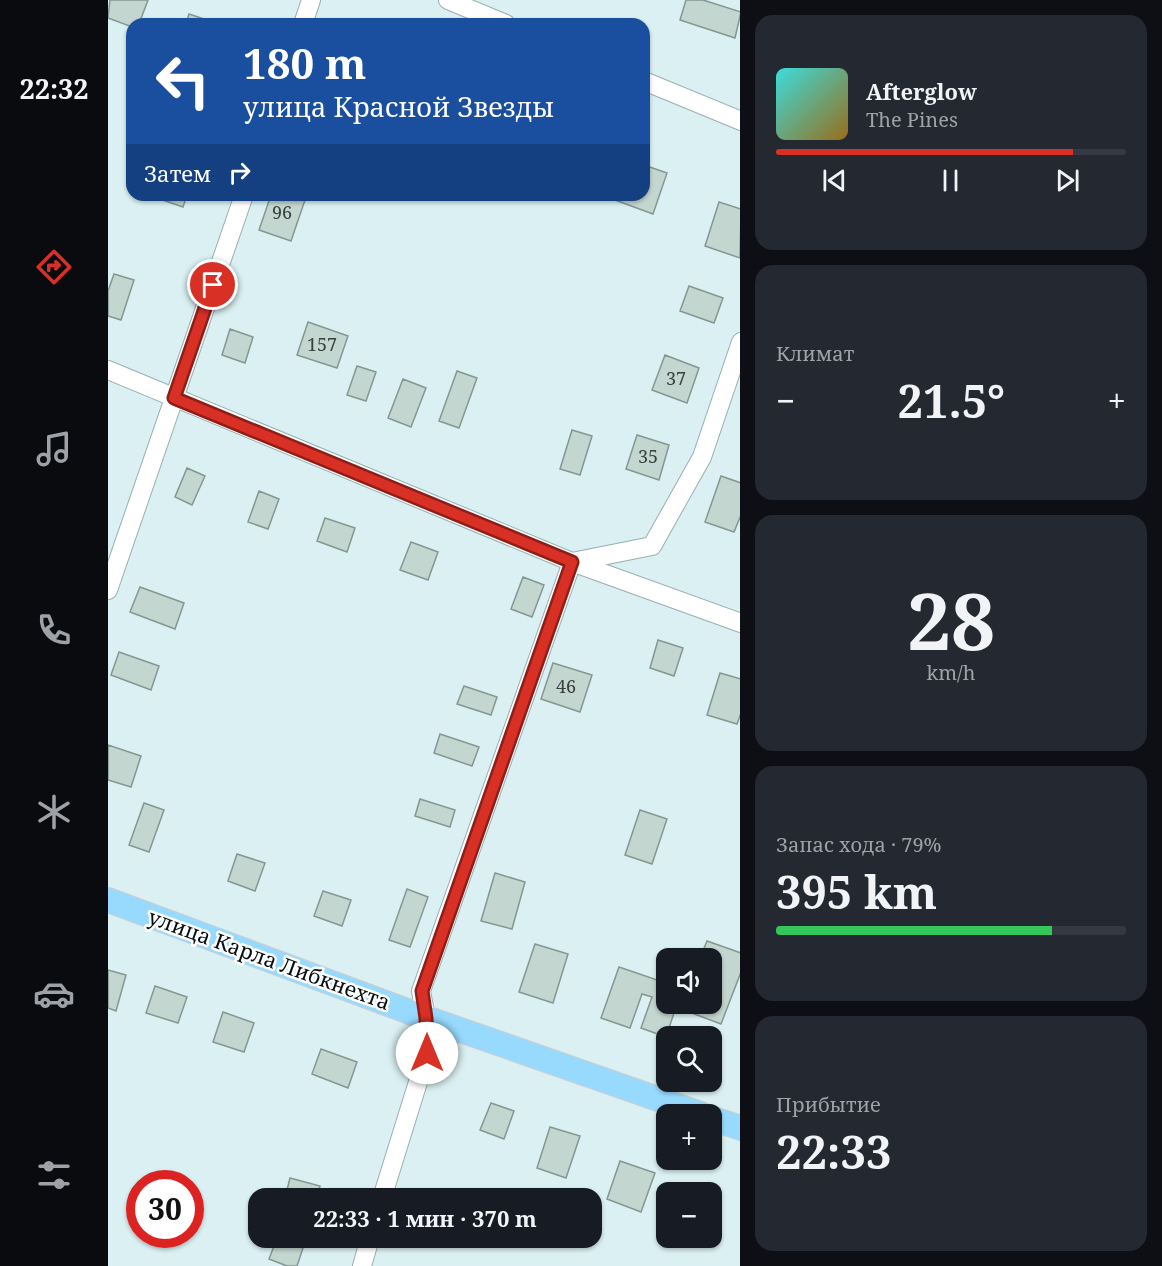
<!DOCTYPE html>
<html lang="ru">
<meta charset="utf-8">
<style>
:root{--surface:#171b24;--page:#242831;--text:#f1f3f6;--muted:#9ea1a6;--line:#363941;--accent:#d93025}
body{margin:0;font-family:"Noto Serif",serif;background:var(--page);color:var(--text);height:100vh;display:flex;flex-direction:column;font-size:22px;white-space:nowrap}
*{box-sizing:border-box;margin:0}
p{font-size:20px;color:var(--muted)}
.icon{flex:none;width:33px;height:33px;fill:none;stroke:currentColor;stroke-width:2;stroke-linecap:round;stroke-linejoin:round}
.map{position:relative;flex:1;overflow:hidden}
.panel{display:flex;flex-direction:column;gap:15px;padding:15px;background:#0d0f14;width:422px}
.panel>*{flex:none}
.hud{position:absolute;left:18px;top:18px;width:524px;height:183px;border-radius:18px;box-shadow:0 2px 4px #0004;background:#1a4fa0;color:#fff;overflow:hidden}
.buttons{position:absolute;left:548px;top:948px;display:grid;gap:12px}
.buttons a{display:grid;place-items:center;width:66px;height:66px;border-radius:12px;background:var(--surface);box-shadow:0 2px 4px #0004;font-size:30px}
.speed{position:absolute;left:18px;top:1170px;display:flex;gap:12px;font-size:30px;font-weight:700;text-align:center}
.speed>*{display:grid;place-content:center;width:78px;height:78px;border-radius:50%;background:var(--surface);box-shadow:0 2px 4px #0004;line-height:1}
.speed .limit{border:9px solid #d22;background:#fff;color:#111}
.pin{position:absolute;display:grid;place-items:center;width:51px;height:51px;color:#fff;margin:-26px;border:3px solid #fff;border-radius:50%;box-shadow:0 2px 6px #0007}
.me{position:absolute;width:66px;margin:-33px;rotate:0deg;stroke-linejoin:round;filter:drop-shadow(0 0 4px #0008)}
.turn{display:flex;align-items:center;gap:21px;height:126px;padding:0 18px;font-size:27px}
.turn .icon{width:78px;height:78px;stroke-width:2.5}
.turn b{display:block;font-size:42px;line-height:51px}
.then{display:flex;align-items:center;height:57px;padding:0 18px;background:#0003;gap:12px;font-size:22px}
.big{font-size:45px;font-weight:700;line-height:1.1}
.panel .card{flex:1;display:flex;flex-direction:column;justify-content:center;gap:9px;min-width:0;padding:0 21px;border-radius:18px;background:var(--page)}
.panel .dial{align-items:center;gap:0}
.dial b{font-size:78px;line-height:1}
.song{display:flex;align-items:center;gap:18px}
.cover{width:72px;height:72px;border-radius:9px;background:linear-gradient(135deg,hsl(180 70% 55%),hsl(40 70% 35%))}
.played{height:6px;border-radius:3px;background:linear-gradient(90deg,var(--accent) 85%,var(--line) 85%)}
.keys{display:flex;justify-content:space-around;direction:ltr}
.heat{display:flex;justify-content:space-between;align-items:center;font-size:33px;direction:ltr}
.charge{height:9px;border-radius:4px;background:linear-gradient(90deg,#34c759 79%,var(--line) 0)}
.trip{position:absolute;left:140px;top:1188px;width:354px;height:60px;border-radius:18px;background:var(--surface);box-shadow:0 2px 4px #0004;font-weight:700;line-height:60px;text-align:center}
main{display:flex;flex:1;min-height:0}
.menu{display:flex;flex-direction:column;width:108px;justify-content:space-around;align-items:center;background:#090b0e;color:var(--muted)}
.menu .icon{width:42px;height:42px}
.menu .selected{color:var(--accent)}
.menu b{font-size:27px;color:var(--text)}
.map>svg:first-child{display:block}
</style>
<main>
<nav class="menu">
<b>22:32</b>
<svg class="icon selected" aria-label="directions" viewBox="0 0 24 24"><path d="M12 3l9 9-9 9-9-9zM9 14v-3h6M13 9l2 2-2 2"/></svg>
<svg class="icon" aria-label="music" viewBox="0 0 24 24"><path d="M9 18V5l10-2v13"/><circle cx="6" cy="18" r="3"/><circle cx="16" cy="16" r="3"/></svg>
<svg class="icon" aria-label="phone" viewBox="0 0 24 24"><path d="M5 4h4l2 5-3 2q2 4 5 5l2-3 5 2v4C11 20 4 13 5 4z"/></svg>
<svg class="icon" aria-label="climate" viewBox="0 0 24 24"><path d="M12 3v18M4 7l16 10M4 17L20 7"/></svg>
<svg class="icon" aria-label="car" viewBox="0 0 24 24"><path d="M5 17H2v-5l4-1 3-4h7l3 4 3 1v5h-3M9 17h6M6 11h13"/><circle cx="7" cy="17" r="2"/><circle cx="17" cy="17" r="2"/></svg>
<svg class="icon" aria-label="filters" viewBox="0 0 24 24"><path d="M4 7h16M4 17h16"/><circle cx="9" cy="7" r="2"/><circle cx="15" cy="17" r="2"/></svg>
</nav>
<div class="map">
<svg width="633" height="1266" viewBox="0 0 633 1266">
<rect width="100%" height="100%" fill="#daf0f2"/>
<path fill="#c3d6cf" stroke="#859791" stroke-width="1.5" d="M2 0H40L31 24H24V27L0 18Z
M578 0H595L633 12 627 38 572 20Z
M81 14 111 24H78Z
M536 165 559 173 545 214 507 200 509 195H536Z
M40 195H79L75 207Z
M163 195 198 197 183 241 151 230Z
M611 202 633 209 632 258 597 246Z
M6 274 26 280 13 320 0 316V291Z
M581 286 615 298 606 323 572 311Z
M200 322 240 336 229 368 189 355Z
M122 329 145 337 137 363 114 355Z
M557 355 591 368 579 403 544 390Z
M249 366 268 372 258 401 239 395Z
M349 371 369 378 351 428 331 421Z
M295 379 318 388 303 427 280 418Z
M464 430 484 436 472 475 452 469Z
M529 435 561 445 551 480 518 469Z
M79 468 97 476 84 505 67 497Z
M613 476 633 483V515L626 532 597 522Z
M151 491 171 499 160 529 140 522Z
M217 518 247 528 239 552 209 541Z
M303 542 330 552 320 580 292 570Z
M415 577 436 585 424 617 403 609Z
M32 587 76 603 67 629 22 612Z
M550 640 575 648 566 676 542 668Z
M11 652 51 666 43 690 3 675Z
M445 663 484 675 472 712 433 699Z
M612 673 633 679V713L629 724 599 715Z
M356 686 389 697 383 715 349 704Z
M332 734 371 747 364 766 326 753Z
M0 745 33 756 23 787 0 780Z
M312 799 347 810 342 827 307 816Z
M36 803 56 810 41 852 21 845Z
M532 810 559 819 544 864 517 855Z
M129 854 157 863 147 891 120 881Z
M387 873 417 882 404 929 373 921Z
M299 889 320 897 302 947 281 940Z
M215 891 243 900 234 926 206 916Z
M599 941 633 953V972L613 1024 573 1009 576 1004H603V958H592Z
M427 944 460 954 445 1003 411 992Z
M511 967 558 983V1004H569L558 1037 533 1028 544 997 534 994 522 1028 493 1018Z
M0 970 18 975 8 1011 0 1008Z
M47 986 79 997 70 1023 38 1013Z
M115 1012 146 1023 136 1052 105 1042Z
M213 1049 249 1062 240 1088 204 1074Z
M383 1103 406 1111 396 1139 372 1130Z
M442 1127 472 1136 458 1178 429 1168Z
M512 1161 547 1173 533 1212 499 1199Z
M182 1178 212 1186 209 1198H177Z
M169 1238 195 1248 189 1266H179L161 1259Z"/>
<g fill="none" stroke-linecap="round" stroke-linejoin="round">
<defs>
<path id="minor" d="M340 0 398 24
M195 24 203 0
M536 81 633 121
M0 370 464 562 633 623
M0 590 136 195
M274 1198 319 1053 318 1018 313 991 464 562 544 546 594 457 633 342
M254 1266 262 1238"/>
<path id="major" d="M0 900 318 1018 593 1114
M603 1118 633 1128"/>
</defs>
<use href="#minor" stroke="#9aaeb0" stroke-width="20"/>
<use href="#major" stroke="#cecfcf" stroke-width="26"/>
<use href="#minor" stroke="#fff" stroke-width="18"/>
<use href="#major" stroke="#98dafe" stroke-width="24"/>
</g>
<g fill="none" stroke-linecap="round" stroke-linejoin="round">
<defs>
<path id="route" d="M105 285 66 398 464 562 314 991 318 1018 319 1053"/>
</defs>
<use href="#route" stroke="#8d1f18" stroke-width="15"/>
<use href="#route" stroke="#d93025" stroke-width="10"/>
</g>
<g text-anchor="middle" stroke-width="5" stroke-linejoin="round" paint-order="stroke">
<g font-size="18" fill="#374140">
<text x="174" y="219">96</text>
<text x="214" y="351">157</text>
<text x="568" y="385">37</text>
<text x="540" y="463">35</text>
<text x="458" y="693">46</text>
</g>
<g font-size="21" fill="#080f10" stroke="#fff">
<text transform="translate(161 960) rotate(20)" y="7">улица Карла Либкнехта</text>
</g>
</g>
</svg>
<div class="buttons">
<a><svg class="icon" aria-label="sound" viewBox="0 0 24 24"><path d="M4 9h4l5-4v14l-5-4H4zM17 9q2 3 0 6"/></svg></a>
<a><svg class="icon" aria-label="search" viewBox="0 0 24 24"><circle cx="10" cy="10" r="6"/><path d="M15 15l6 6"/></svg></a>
<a>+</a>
<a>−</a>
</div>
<div class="speed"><div class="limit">30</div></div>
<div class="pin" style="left:105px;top:285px;background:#d93025"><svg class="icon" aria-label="arrive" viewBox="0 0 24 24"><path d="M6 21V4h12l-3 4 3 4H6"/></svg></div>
<svg class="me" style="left:319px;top:1053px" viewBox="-20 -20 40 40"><circle r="19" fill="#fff"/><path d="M0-13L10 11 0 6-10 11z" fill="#d93025"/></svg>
<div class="trip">22:33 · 1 мин · 370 m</div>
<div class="hud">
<div class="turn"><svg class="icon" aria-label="left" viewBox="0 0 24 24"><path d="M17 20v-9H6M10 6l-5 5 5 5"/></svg><div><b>180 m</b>улица Красной Звезды</div></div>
<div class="then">Затем<svg class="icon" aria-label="right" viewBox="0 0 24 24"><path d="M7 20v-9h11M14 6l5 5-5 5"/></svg></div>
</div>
</div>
<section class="panel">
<div class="card">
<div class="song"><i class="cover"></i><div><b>Afterglow</b><p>The Pines</p></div></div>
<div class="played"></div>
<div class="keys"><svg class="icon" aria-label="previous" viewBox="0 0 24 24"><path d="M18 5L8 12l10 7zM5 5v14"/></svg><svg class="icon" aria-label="pause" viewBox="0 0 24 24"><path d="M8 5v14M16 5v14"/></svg><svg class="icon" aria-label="next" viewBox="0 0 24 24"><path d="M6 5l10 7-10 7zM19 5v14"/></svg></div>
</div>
<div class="card"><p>Климат</p>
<div class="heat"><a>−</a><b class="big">21.5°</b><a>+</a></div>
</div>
<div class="card dial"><b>28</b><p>km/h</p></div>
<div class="card"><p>Запас хода · 79%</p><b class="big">395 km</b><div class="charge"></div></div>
<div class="card"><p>Прибытие</p><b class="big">22:33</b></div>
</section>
</main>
